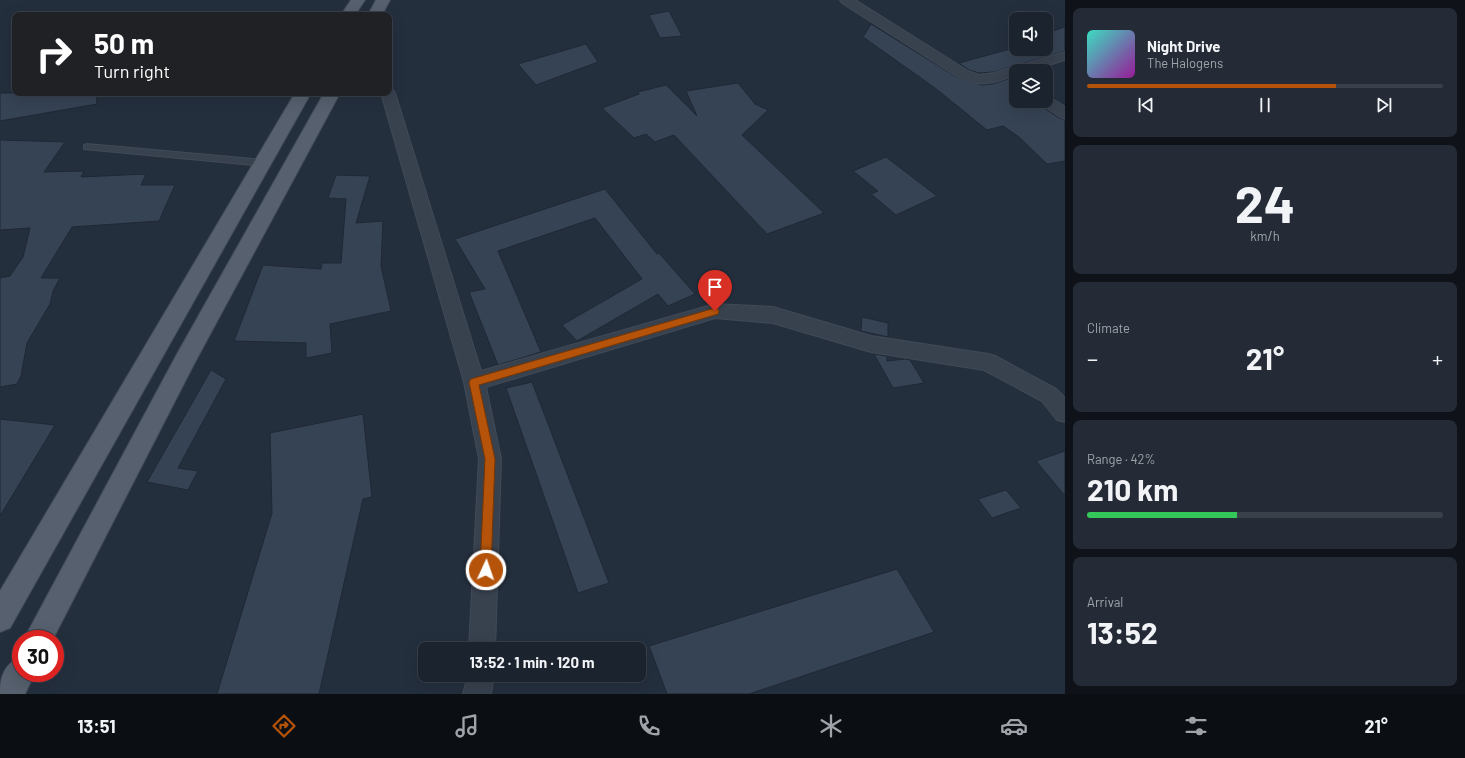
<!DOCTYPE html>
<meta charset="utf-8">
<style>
:root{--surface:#1b232e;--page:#242b36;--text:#f1f3f6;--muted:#a0a4aa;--line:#39404a;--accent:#b45309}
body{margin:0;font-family:Barlow,sans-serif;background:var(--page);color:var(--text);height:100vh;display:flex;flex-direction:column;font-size:15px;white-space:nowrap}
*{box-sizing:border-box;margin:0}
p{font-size:13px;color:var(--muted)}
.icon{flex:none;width:22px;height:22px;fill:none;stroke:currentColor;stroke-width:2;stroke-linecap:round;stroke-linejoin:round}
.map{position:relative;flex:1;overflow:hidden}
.drawer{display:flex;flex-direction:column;gap:8px;padding:8px;background:#0f1319;width:400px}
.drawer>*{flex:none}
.guide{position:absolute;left:12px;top:12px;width:380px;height:84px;border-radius:8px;box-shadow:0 4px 16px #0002,0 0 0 1px var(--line);background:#202124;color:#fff;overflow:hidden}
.tools{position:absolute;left:1009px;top:12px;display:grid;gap:8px}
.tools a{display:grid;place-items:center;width:44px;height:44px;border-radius:8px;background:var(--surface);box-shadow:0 4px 16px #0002,0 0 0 1px var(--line);font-size:20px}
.speed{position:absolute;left:12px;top:630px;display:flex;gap:8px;font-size:20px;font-weight:700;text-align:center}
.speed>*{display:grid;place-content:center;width:52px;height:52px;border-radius:50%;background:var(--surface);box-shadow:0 4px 16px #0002,0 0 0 1px var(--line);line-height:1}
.speed .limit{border:6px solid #d22;background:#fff;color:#111}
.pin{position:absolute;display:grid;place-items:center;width:34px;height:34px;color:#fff;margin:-41px -17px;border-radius:50% 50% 50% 0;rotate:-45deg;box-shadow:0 0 4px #0007}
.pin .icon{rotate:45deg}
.me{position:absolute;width:44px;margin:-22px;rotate:3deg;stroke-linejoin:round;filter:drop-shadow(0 0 3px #0008)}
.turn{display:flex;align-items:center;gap:14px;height:84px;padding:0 16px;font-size:18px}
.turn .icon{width:52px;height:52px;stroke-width:2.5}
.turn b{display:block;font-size:28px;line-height:34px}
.big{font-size:30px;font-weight:700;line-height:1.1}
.drawer .tile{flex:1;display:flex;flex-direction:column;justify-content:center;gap:6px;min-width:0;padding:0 14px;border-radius:8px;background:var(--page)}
.drawer .dial{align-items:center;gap:0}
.dial b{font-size:52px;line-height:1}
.song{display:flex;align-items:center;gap:12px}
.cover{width:48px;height:48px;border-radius:6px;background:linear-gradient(135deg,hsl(170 70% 55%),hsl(300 70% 35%))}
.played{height:4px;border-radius:2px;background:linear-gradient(90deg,var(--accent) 70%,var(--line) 70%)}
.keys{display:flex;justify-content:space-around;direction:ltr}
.heat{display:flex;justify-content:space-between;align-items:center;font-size:22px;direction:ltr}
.charge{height:6px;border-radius:3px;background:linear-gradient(90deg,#34c759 42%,var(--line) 0)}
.trip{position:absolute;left:418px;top:642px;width:228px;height:40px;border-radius:8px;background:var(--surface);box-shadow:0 4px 16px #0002,0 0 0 1px var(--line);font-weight:700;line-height:40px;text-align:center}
.tab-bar{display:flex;height:64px;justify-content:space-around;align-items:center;background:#0b0e12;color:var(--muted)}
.tab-bar .icon{width:28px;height:28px}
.tab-bar .active{color:var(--accent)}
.tab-bar b{font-size:18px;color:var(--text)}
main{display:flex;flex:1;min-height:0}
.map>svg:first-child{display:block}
</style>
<main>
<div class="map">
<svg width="1065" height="694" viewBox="0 0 1065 694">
<rect width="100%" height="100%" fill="#242f3e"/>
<path fill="#364354" stroke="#1f2835" d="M669 11 682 36 660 38 649 15Z
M871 24 958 78 982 85 992 84 1011 78 1016 82V101H1038L1040 105 1059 118 1065 120V161L1047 164 1019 137 1003 126 987 130 935 88 863 37Z
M1065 27V51L994 72 979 73 969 70 959 63 1010 49H1048L1046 48V33Z
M586 44 598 62 536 85 518 64Z
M738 83 755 104 768 110 742 135 824 213 767 234 674 135 655 142 646 134 634 138 602 108 639 94 638 92 666 85 697 116 686 91Z
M0 93H96L97 104 0 121Z
M0 140 65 142 44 172 84 171 81 177 146 174 141 185H175L159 221 72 227 41 278H60L53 291 50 304 27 343 21 376 17 384 0 387V278L10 276 23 257 30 228 0 230Z
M886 157 937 196 896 215 871 194 878 191 853 171Z
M336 175 370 176 356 223 383 221 381 266 391 311 330 324 332 353 306 358V343L234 341 263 265 321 269 322 263H341L346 199 328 198Z
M605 189 657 254 659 253 695 294 668 306 658 294 577 341 562 325 642 279 595 218 498 251 541 352 498 365 469 292 485 289 455 239Z
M862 317 888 323V337L861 331Z
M874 354 887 356V361L905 359 910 360 924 383 893 388Z
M211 370 226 379 178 468 198 471 188 490 147 482Z
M532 382 609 583 578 593 506 388Z
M363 414 372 497 363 499 319 694H217L272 513 270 433Z
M0 419 55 425 0 516Z
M1065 451V496L1036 461Z
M1006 490 1021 508 992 518 978 499Z
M897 569 934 632 749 694H667L649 646Z"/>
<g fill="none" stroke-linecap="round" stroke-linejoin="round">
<defs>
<path id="lane" d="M87 144 263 160 267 163 263 166 84 149V145Z"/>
<path id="street" d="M840 0H855L968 71 979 75 994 73 1065 52V60L1030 71H1016V75C1004 79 990 85 977 83 971 82 964 79 958 77L842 3Z
M389 89 393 90 395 93 481 371 715 304 773 307 871 336 988 354 995 356 1056 389 1065 398V422L1057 420 1042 401 984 370 871 352 773 323 715 318 486 387 501 459 495 649H469L479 459 464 382 381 93H389Z
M1046 97 1051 98 1065 107V119L1060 117 1041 104 1039 101H1046Z
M468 675H494L491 694H463Z"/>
<path id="primary" d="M351 0H365L355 15H341Z
M376 0H390L382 15H368Z
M295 93H311L10 628 0 632V591Z
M324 93H340L193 366 53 639H24L177 354Z
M21 657V673H35L25 694H0C0 677 4 664 21 657Z"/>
</defs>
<use href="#lane" stroke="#414a57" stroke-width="2"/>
<use href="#street" stroke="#414a57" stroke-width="2"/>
<use href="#primary" stroke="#414a57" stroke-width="2"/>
<use href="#lane" fill="#38414e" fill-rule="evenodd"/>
<use href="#street" fill="#38414e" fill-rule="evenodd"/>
<use href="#primary" fill="#56606e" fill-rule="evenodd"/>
</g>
<path fill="#b45309" stroke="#753606" d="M715 308 718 309 719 311 718 314 479 385 495 459 491 570 490 574 486 576 482 574 480 570 485 459 469 382 471 379Z"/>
</svg>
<div class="tools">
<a><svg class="icon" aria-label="sound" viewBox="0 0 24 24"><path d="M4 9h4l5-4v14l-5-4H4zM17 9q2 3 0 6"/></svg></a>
<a><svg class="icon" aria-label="layers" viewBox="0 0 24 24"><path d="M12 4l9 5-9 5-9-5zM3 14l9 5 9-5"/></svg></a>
</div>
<div class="speed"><div class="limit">30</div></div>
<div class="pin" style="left:715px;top:311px;background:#d93025"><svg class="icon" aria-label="arrive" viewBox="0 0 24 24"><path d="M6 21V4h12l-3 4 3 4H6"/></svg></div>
<svg class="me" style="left:486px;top:570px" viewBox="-20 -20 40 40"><circle r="17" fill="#b45309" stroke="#fff" stroke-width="3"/><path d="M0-11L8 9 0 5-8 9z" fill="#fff"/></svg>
<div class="trip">13:52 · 1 min · 120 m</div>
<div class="guide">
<div class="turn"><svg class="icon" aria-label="right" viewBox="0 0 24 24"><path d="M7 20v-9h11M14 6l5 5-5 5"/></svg><div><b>50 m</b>Turn right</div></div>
</div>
</div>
<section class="drawer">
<div class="tile">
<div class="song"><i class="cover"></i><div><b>Night Drive</b><p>The Halogens</p></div></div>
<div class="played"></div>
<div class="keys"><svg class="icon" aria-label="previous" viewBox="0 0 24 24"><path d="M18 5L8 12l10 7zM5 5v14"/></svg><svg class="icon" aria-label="pause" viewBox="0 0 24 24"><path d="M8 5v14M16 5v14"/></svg><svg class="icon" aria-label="next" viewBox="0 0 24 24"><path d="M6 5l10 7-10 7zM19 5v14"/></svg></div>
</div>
<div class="tile dial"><b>24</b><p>km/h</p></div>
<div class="tile"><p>Climate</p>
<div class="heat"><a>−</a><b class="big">21°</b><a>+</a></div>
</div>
<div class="tile"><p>Range · 42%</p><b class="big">210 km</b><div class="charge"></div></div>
<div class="tile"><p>Arrival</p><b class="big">13:52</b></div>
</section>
</main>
<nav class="tab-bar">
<b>13:51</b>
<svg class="icon active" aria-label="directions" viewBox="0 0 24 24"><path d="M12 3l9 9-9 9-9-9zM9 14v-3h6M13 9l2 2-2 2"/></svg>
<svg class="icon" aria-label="music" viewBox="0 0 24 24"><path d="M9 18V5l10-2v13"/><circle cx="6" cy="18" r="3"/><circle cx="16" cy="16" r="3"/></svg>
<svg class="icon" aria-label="phone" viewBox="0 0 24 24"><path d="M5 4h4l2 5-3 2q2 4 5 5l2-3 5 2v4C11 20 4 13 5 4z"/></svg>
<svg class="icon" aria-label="climate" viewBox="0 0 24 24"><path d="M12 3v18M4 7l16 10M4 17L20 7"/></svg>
<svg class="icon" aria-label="car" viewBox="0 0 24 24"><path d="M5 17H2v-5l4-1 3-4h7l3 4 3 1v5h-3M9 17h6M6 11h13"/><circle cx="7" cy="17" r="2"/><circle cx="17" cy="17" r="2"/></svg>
<svg class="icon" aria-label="filters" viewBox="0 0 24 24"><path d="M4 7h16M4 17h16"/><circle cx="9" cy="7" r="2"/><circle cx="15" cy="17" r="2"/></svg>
<b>21°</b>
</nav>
